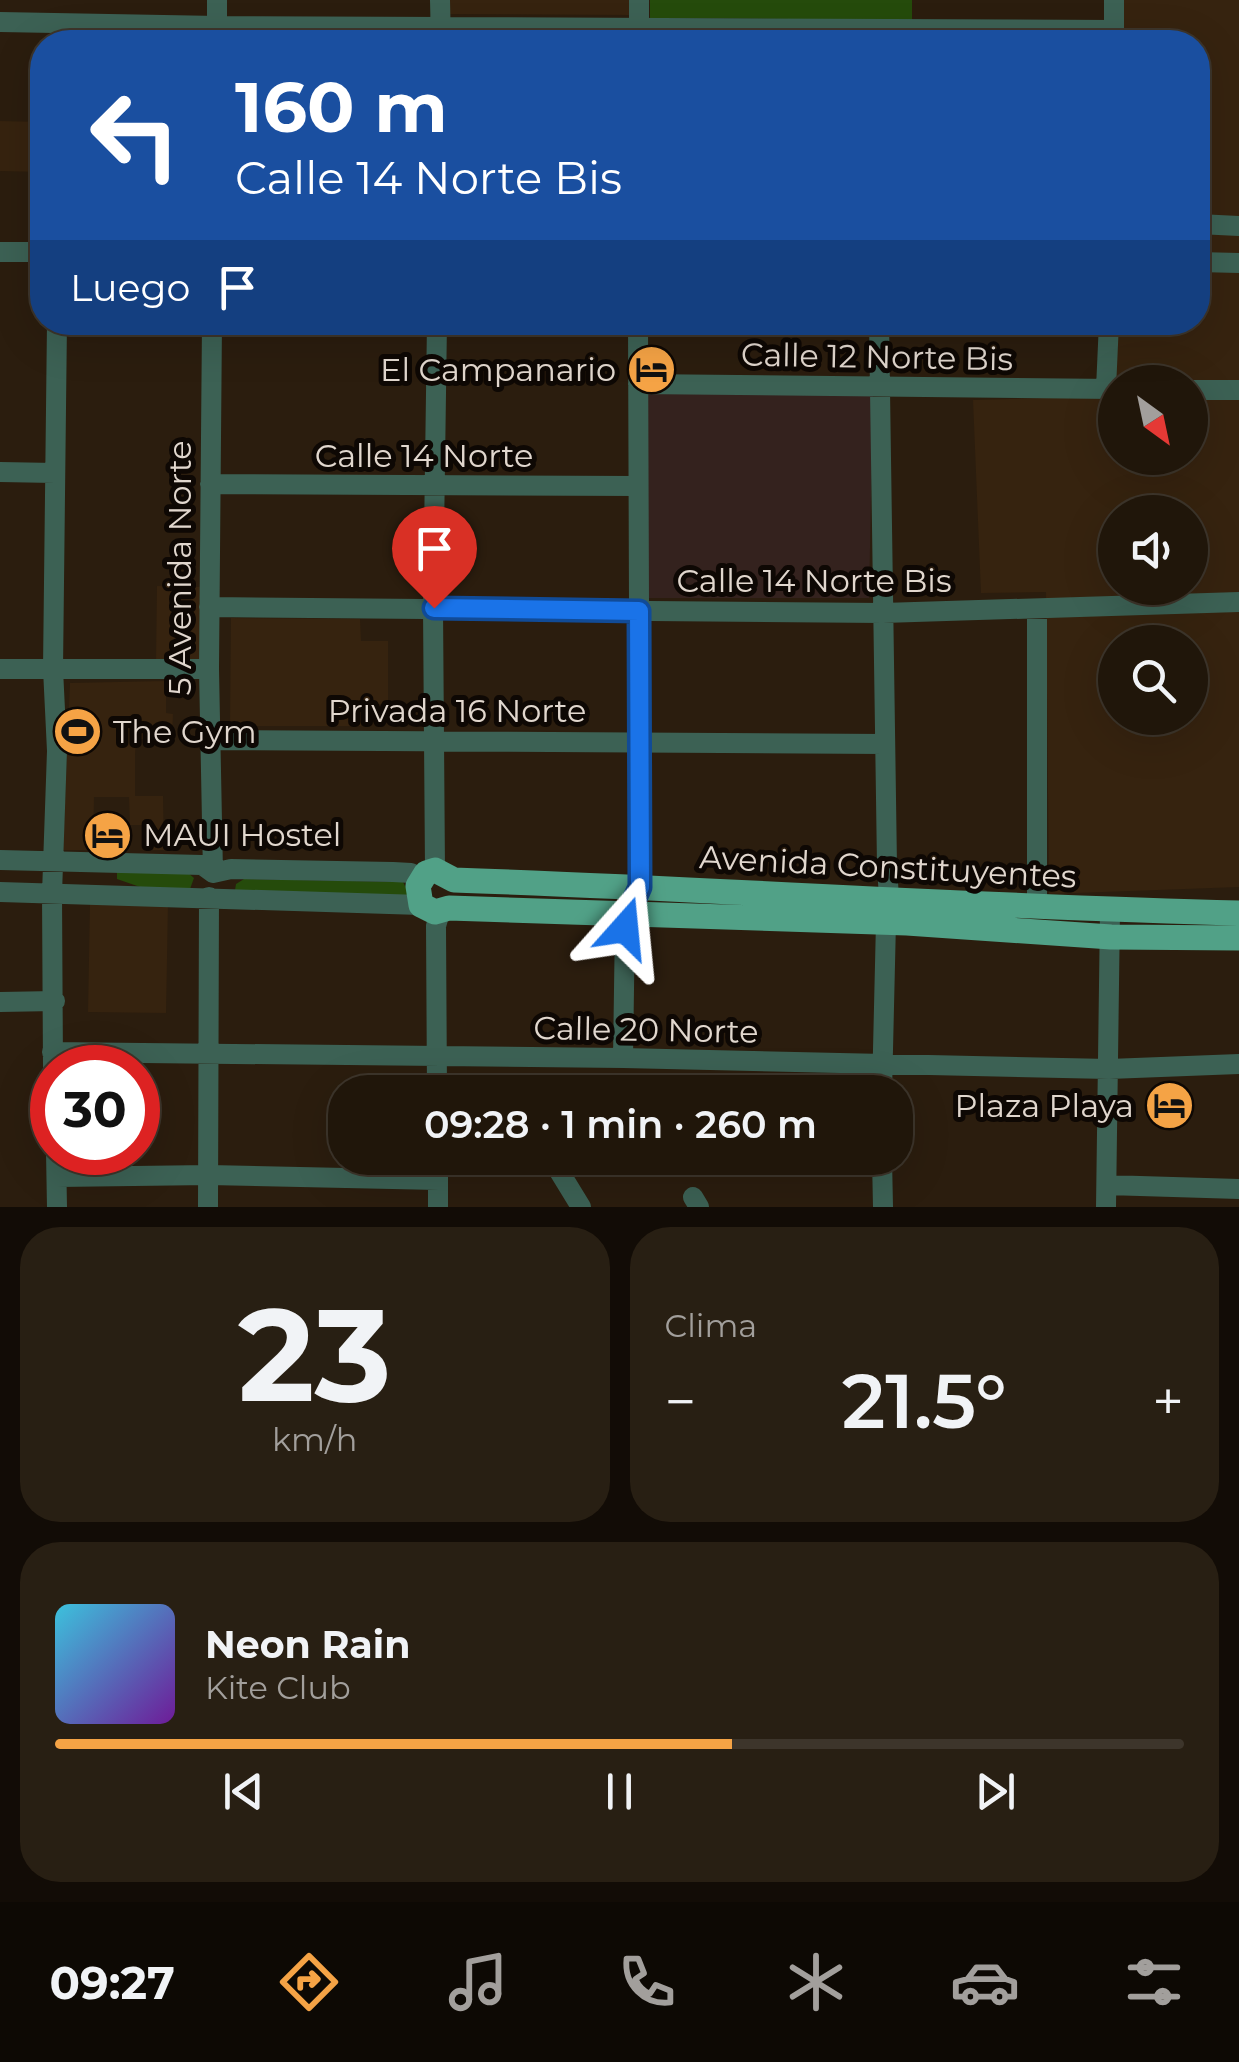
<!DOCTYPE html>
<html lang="es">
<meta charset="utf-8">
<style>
:root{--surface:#20160a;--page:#281f13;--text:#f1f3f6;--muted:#a29f9c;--line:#3d352b;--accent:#f5a345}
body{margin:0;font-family:Montserrat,sans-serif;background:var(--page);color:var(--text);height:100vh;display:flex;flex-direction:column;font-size:38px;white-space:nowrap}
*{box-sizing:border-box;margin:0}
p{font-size:32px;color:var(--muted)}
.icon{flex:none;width:55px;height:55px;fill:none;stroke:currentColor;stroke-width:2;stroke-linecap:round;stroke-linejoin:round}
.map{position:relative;height:1207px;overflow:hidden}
.details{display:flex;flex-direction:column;gap:20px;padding:20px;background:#120c06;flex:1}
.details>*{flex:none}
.top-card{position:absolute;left:30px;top:30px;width:1180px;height:305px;border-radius:40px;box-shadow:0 10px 40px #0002,0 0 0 2px var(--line);background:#1a4fa0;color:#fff;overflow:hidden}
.needle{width:65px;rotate:147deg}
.buttons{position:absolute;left:1098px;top:365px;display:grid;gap:20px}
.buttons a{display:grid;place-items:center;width:110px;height:110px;border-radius:50%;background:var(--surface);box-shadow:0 10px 40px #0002,0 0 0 2px var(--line);font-size:50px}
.speed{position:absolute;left:30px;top:1045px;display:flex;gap:20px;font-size:50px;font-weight:700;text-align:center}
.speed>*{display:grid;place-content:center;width:130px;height:130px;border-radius:50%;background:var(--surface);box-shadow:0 10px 40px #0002,0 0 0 2px var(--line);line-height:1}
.speed .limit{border:15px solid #d22;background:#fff;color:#111}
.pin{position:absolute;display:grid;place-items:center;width:85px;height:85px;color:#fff;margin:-102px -42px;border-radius:50% 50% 50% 0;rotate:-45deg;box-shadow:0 0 10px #0007}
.pin .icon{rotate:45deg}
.me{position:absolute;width:110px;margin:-55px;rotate:18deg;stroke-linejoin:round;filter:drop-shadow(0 0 8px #0008)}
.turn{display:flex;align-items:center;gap:35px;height:210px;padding:0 40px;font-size:45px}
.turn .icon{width:130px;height:130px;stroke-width:2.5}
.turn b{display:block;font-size:70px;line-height:85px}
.then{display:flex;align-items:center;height:95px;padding:0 40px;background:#0003;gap:20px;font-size:38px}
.big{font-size:75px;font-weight:600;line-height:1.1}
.details .tile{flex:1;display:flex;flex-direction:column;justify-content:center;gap:15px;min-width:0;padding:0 35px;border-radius:40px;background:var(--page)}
.details .dial{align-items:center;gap:0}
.dial b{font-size:130px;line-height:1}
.song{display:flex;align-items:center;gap:30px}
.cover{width:120px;height:120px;border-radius:15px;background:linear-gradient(135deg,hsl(190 70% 55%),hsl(280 70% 35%))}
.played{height:10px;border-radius:5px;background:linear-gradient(90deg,var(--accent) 60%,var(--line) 60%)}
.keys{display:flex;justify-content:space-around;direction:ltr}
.heat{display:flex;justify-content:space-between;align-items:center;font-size:55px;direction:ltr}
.details .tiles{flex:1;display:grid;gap:20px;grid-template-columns:1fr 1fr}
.tile:last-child{grid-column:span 2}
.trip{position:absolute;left:328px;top:1075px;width:585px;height:100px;border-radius:40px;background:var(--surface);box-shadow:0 10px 40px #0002,0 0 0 2px var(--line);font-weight:600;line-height:100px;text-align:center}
.tabs{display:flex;height:160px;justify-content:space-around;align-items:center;background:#0d0904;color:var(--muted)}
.tabs .icon{width:70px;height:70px}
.tabs .current{color:var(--accent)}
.tabs b{font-size:45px;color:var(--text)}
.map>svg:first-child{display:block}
</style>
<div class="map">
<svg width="1239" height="1207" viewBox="0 0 1239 1207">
<rect width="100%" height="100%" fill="#2b1d0e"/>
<path fill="#36230f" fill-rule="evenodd" d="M446 0H632V15L446 14Z
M1121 0H1239V887L1049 894 1046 592 981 593 973 400 1115 396V458H1190V382H1116L1118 323 1198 322V42H1121ZM1115 512H1190V588H1115ZM1115 642H1190V718H1115Z
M0 121 42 122V172L0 171Z
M157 586 205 587 203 661 156 662Z
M231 618 360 619 361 641H388V704H362L361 726H230Z
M166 681V713L173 714 172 739H136L135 755V796H163L164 850H153V825H130L129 797H94L93 850H63L70 683Z
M90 903 168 904 166 1013 88 1012Z"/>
<path fill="#34221e" d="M643 390 873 394 869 598H643Z"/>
<path fill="#254b0b" d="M650 0H912V20L650 18Z
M117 871 187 872 194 878 190 889 143 888 117 879Z
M244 879 403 882 409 894 402 898 235 890 236 884Z"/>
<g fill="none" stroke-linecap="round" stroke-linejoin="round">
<path stroke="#3c6154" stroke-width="20" d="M440 0 441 42
M0 22 218 26 1114 30
M217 42V0
M639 42V0
M1114 42V0
M1198 224 1239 226
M0 252H42
M1198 262 1239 263
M212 322 209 669 213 873
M879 322 887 866 889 898 894 910
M638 384 1115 389
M1106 389 1109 322
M1190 390H1239
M0 472 55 473
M210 484 637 486
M209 607 883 613 1239 602
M1037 610V907
M0 669H209
M209 740 885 744
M0 860 202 865 213 873 231 869 393 872 411 873 420 878
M435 870 433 608 437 322
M0 892 421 905
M0 1002 55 1001
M52 1052 623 1058 1109 1069 1239 1064
M623 1058 625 921 640 887 638 322
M53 1068 52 894 57 751 53 669 57 322
M437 1092 436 926 440 912
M882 1092 886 922 883 910
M56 1152 57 1207
M438 1158V1207
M551 1158 581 1207
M882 1158 883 1207
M58 1177 209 1175 438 1180
M1107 1185 1239 1189
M693 1197 699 1207
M208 1207 209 897
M1106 1207 1110 911"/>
<path stroke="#51a187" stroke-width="25" d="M1239 913C977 907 716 889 454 880L435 870 426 873 418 886 421 905 435 912 449 908 907 923 1111 937 1239 938"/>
</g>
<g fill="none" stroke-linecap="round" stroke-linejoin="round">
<defs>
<path id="route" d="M434 608 639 611 640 887 625 920V928"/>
</defs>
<use href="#route" stroke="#114b97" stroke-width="25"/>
<use href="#route" stroke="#1a73e8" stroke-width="18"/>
</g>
<defs>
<symbol id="hotel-disc" viewBox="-11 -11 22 22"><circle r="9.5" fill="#f5a345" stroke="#0e0804"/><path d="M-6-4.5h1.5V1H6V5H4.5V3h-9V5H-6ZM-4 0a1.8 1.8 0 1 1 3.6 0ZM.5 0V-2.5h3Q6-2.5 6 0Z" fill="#111"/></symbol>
<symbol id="stadium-disc" viewBox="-11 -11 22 22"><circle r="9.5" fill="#f5a345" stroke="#0e0804"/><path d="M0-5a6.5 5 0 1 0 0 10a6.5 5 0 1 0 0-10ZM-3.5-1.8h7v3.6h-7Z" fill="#111"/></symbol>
</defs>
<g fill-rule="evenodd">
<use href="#hotel-disc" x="624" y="342" width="55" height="55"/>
<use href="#stadium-disc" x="50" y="704" width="55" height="55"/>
<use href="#hotel-disc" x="80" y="808" width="55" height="55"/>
<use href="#hotel-disc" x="1142" y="1078" width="55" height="55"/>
</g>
<g text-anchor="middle" stroke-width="10" stroke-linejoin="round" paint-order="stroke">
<g font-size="32" fill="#e1d7ce" stroke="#0e0804">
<text transform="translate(877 357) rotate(1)" y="11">Calle 12 Norte Bis</text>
<text x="424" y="467">Calle 14 Norte</text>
<text transform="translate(180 568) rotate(-90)" y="11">5 Avenida Norte</text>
<text x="814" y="592">Calle 14 Norte Bis</text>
<text x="457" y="722">Privada 16 Norte</text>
<text transform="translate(888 867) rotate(3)" y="11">Avenida Constituyentes</text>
<text transform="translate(646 1030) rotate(1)" y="11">Calle 20 Norte</text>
</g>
<g font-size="32" fill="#e1d7ce" stroke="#0e0804" text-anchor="end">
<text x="616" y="381">El Campanario</text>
<text x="113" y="743" text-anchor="start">The Gym</text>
<text x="143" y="846" text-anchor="start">MAUI Hostel</text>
<text x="1134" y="1117">Plaza Playa</text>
</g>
</g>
</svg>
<div class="buttons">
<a><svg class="needle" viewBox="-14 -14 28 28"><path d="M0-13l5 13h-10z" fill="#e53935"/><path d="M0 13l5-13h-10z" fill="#a29f9c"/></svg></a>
<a><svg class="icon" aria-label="sound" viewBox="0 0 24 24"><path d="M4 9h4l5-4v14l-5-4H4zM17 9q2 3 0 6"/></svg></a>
<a><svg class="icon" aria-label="search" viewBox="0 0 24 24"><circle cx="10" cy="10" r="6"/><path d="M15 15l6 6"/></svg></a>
</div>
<div class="speed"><div class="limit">30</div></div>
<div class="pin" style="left:434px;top:608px;background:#d93025"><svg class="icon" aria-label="arrive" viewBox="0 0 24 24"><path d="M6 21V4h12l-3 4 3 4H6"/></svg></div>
<svg class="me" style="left:625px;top:928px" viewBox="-20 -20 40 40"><path d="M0-17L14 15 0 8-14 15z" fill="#1a73e8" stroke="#fff" stroke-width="4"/></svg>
<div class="trip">09:28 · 1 min · 260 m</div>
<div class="top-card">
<div class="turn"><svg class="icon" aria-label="left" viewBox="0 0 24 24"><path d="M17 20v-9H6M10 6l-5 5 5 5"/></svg><div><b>160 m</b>Calle 14 Norte Bis</div></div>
<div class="then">Luego<svg class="icon" aria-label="arrive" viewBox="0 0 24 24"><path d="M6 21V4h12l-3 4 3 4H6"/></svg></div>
</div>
</div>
<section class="details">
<div class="tiles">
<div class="tile dial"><b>23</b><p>km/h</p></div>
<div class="tile"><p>Clima</p>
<div class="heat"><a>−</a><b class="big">21.5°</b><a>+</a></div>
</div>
<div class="tile">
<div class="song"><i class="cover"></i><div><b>Neon Rain</b><p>Kite Club</p></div></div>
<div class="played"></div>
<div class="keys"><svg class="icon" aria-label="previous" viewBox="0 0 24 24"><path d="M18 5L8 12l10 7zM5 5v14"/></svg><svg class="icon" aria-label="pause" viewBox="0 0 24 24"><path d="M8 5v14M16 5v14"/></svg><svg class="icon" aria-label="next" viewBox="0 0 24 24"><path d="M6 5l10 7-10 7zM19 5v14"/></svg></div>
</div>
</div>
</section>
<nav class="tabs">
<b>09:27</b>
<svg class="icon current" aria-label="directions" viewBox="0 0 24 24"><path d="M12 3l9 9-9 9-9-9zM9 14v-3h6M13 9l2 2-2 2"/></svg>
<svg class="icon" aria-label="music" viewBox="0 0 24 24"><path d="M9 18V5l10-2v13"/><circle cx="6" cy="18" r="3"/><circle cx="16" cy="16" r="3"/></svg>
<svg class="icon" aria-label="phone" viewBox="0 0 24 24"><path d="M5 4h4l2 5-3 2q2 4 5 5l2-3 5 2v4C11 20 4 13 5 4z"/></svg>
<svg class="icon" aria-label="climate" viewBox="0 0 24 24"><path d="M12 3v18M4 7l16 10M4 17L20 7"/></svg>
<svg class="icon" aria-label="car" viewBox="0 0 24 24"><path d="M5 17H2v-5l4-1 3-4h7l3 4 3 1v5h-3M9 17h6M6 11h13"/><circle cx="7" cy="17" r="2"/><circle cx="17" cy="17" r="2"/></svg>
<svg class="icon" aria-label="filters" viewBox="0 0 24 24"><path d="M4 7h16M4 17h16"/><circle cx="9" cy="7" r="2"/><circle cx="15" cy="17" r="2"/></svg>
</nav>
